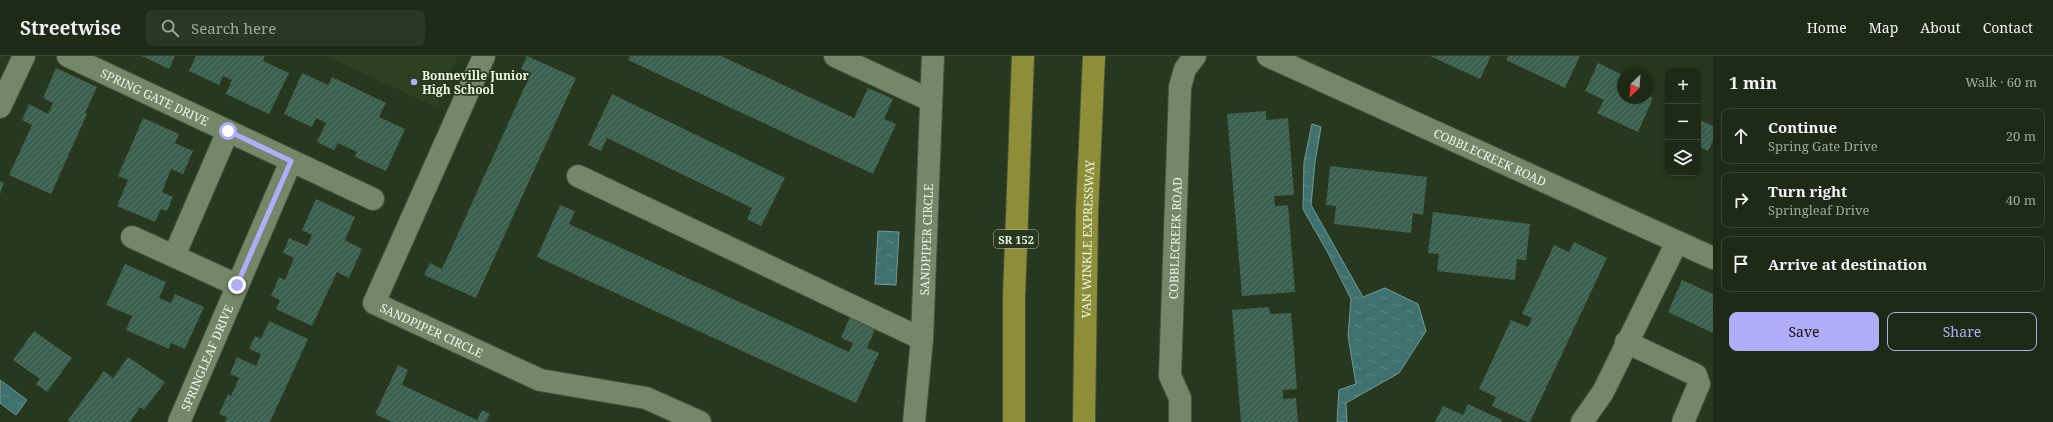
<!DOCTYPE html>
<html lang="en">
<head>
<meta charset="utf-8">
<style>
  :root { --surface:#1e2a16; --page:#2b3623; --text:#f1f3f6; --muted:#a1a7a1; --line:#3c4635; --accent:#b2adf9 }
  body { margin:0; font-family:"Noto Serif",serif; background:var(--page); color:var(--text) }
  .controls { position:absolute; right:12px; top:12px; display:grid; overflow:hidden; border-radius:8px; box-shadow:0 2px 6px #0003 }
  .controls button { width:36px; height:36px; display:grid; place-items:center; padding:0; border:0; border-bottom:1px solid var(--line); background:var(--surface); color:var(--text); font:20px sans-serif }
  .compass { position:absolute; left:1617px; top:12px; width:36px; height:36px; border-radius:50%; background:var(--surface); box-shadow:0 2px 6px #0003; rotate:205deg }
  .stop { position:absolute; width:12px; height:12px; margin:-9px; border:3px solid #b2adf9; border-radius:50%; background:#fff }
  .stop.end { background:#b2adf9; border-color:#fff; box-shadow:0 1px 4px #0008 }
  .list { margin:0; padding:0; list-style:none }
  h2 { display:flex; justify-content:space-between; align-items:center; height:52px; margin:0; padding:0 16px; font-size:17px }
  h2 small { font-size:13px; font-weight:400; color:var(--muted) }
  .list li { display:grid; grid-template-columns:26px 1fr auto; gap:12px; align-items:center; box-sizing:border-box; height:56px; margin:0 8px 8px; padding:0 8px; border:1px solid var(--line); border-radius:8px }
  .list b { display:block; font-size:15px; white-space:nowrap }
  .list p { margin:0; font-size:13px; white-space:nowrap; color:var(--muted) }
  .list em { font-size:13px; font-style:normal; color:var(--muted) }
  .actions { display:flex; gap:8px; padding:12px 16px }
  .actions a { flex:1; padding:9px 0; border:1px solid var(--accent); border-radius:8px; text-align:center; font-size:14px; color:var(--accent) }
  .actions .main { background:var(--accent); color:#111 }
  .icon { flex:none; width:22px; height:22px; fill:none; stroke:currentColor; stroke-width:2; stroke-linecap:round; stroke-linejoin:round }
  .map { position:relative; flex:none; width:1713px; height:366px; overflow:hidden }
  header { display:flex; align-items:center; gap:24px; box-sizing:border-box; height:56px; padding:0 20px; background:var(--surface); border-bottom:1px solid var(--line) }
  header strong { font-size:19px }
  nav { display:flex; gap:22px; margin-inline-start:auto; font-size:14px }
  .search { width:280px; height:36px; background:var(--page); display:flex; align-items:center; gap:10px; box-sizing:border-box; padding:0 14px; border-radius:8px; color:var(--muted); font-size:15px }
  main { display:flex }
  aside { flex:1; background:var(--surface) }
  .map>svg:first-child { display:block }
  .built { fill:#2d4120 }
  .water { fill:url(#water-ripples); stroke:#739994 }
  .building { fill:url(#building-hatch) }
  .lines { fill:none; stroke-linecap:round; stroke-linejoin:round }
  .minor-casing { stroke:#45533c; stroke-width:24 }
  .major-casing { stroke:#45533c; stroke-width:24 }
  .minor { stroke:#748769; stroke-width:22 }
  .major { stroke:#8e8e38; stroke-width:22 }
  .route { stroke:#b2adf9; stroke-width:5 }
  .poi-dot { fill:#b2adf9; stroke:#28381e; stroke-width:1.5 }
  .labels { text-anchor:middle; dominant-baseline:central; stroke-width:3.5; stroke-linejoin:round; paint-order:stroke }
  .shield { fill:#28381e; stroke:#b0bda9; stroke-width:1 }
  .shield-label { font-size:11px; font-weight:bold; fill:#ebf6e5 }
  .poi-label { font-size:12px; font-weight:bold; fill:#ebf6e5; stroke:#28381e; text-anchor:start }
  .street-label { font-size:12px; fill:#ebf6e5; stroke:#28381e }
</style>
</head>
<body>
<header>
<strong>Streetwise</strong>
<div class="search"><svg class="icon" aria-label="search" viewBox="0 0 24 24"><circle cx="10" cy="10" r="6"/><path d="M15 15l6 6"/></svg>Search here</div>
<nav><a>Home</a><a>Map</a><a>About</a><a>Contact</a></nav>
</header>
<main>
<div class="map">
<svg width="1713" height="366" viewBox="0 0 1713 366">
  <defs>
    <pattern id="water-ripples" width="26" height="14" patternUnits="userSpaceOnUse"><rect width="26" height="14" fill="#407171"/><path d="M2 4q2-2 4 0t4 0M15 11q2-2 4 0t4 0" fill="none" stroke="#5c8685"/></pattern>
    <pattern id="building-hatch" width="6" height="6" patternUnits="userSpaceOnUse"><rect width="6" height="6" fill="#3c6050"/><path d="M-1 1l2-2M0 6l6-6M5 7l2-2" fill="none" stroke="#587769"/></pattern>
  </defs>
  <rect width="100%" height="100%" fill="#28381e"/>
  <!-- built -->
  <path class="built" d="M 326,0 L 458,0 L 436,51 Z"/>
  <!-- water -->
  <path class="water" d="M 1312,68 L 1321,71 L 1315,106 L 1311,149 L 1363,241 L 1385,232 L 1418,248 L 1426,275 L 1399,317 L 1346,347 L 1347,366 L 1337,366 L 1339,334 L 1356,328 L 1348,280 L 1351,243 L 1328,197 L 1303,153 L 1304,106 Z
    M 878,175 L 899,176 L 896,229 L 875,228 Z
    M 0,324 L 27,344 L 16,359 L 0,347 Z"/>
  <!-- building -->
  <path class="building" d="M 142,0 L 175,0 L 169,13 Z
    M 196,0 L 265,0 L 263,5 L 289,17 L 269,58 L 226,38 L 232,24 L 223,20 L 219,29 L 189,15 Z
    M 527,0 L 576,22 L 476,242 L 424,219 L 430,207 L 442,213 L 531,17 L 521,13 Z
    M 630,0 L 721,0 L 854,62 L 868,32 L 893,43 L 884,63 L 896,68 L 873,118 L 628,4 Z
    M 1430,0 L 1491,0 L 1480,23 Z
    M 1508,0 L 1580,0 L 1565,32 L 1506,4 Z
    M 1598,7 L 1623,19 L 1623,42 L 1647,42 L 1647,39 L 1653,42 L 1638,76 L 1597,57 L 1604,44 L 1585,35 Z
    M 56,12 L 97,31 L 85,57 L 87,58 L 51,138 L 9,119 L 32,69 L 22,64 L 29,48 L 48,58 L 53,47 L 43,42 Z
    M 302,17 L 328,29 L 332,21 L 386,47 L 379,61 L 405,73 L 386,115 L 355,101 L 357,96 L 338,87 L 334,94 L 317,86 L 326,67 L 316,62 L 312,71 L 284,58 Z
    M 612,38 L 785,122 L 761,170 L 747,163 L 752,152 L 607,82 L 601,95 L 588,89 Z
    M 1266,55 L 1266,64 L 1288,62 L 1294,139 L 1274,140 L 1275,150 L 1288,149 L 1295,236 L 1242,240 L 1227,58 Z
    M 143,62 L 179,78 L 175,87 L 193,95 L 183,118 L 171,113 L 162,136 L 173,141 L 167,155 L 161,153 L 155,166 L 117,150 L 128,124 L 118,120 Z
    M 1698,63 L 1713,70 L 1713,85 L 1708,95 L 1698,90 Z
    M 1330,110 L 1427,121 L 1423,159 L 1413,157 L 1411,177 L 1334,168 L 1336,150 L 1326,149 Z
    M 0,125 L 4,127 L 0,138 Z
    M 316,143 L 355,161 L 345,184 L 362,193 L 349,222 L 337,216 L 312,270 L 276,253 L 280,244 L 271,240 L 279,221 L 285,224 L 294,202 L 283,197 L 289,182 L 307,190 L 312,179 L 302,174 Z
    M 560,149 L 575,155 L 569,168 L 849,296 L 853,287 L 841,282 L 850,261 L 875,273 L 867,292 L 879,297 L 856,347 L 537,201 Z
    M 1433,156 L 1530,168 L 1526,204 L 1517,203 L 1515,224 L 1437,215 L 1439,198 L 1428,197 Z
    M 1574,186 L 1607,202 L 1530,366 L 1527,366 L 1492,350 L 1496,341 L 1479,333 L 1511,264 L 1528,271 L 1532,262 L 1522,258 L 1554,189 L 1569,196 Z
    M 125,208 L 166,226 L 159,242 L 171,247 L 175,238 L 204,251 L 185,293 L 171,287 L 169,293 L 126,274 L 132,260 L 106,249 Z
    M 1682,224 L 1713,238 L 1713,277 L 1668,256 Z
    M 1269,251 L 1270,258 L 1291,257 L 1297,333 L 1283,334 L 1283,343 L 1296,342 L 1298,366 L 1241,366 L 1232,254 Z
    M 269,265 L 308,283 L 270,366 L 225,366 L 227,361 L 219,358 L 228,338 L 231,340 L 239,322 L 230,318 L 237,301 L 256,310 L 261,298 L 249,293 L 255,280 L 261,283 Z
    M 34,275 L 72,302 L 47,336 L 36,328 L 40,323 L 13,304 Z
    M 128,301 L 165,326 L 144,354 L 140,351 L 130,366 L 70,366 L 68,364 L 104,315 L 113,322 Z
    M 398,309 L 408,314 L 402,329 L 477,364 L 482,354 L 490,358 L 486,366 L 392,366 L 375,358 Z
    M 1468,348 L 1502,364 L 1501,366 L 1435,366 L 1443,350 L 1463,359 Z"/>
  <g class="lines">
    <defs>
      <g id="minor">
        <path id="s1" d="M 68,0 L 373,143"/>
        <path id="s2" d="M 484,0 L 374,247 L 540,324 L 646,342 L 700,366"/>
        <path d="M 835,0 L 930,44"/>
        <path id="s3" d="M 1268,0 L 1713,202"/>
        <path d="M 0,51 L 24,0"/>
        <path d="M 578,120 L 922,283"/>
        <path d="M 132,181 L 237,229"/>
        <path d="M 174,200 L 228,75"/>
        <path d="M 1626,286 L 1696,319 L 1699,328 L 1683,366"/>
        <path id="s4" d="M 179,366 L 291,105"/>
        <path id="s5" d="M 914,366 L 922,283 L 933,0"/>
        <path id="s6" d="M 1180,366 L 1180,342 L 1170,320 L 1180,31 L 1185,13 L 1195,0"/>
        <path d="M 1582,366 L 1603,336 L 1677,186"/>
      </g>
      <g id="major">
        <path d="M 1014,366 L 1014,241 L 1023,0"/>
        <path id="s7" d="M 1084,366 L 1087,156 L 1094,0"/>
      </g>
    </defs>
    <!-- minor casing -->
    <use href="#minor" class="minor-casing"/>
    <!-- major casing -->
    <use href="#major" class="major-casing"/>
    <!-- minor -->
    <use href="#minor" class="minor"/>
    <!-- major -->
    <use href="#major" class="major"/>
  </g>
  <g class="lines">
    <!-- route -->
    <path class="route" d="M 228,75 L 291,105 L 237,229"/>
  </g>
  <!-- markers -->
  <circle class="poi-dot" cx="414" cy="26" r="4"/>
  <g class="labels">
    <!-- shield labels -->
    <rect class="shield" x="994" y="174" width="44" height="18" rx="3"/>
    <g class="shield-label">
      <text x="1016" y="183">SR 152</text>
    </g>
    <!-- poi labels -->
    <g class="poi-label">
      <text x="422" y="19">Bonneville Junior<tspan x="422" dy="14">High School</tspan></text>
    </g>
    <!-- street labels -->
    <g class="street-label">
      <text stroke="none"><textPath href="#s1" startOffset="96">SPRING GATE DRIVE</textPath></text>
      <text stroke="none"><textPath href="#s3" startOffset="244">COBBLECREEK ROAD</textPath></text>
      <text stroke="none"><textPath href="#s6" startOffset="186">COBBLECREEK ROAD</textPath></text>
      <text stroke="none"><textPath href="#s5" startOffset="183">SANDPIPER CIRCLE</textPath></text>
      <text stroke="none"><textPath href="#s7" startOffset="183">VAN WINKLE EXPRESSWAY</textPath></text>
      <text stroke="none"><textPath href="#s2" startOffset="334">SANDPIPER CIRCLE</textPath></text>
      <text stroke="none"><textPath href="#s4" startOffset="70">SPRINGLEAF DRIVE</textPath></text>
    </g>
  </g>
</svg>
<div class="controls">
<button>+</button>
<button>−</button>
<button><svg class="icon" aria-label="layers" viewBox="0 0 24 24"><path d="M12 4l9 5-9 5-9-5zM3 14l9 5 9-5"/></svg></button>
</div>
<svg class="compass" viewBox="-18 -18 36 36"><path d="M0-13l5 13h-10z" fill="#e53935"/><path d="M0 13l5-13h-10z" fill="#a1a7a1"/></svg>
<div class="stop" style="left:228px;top:75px"></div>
<div class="stop end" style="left:237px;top:229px"></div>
</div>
<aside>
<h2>1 min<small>Walk · 60 m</small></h2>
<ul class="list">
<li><svg class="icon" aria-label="ahead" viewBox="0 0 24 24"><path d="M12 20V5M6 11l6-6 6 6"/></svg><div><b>Continue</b><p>Spring Gate Drive</p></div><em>20 m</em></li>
<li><svg class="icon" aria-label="right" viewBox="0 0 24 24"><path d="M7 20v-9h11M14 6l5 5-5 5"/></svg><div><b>Turn right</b><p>Springleaf Drive</p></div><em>40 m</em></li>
<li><svg class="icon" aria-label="arrive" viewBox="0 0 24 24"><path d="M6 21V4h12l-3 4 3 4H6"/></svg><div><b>Arrive at destination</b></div></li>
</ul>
<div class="actions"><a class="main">Save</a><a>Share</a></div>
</aside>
</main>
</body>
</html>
